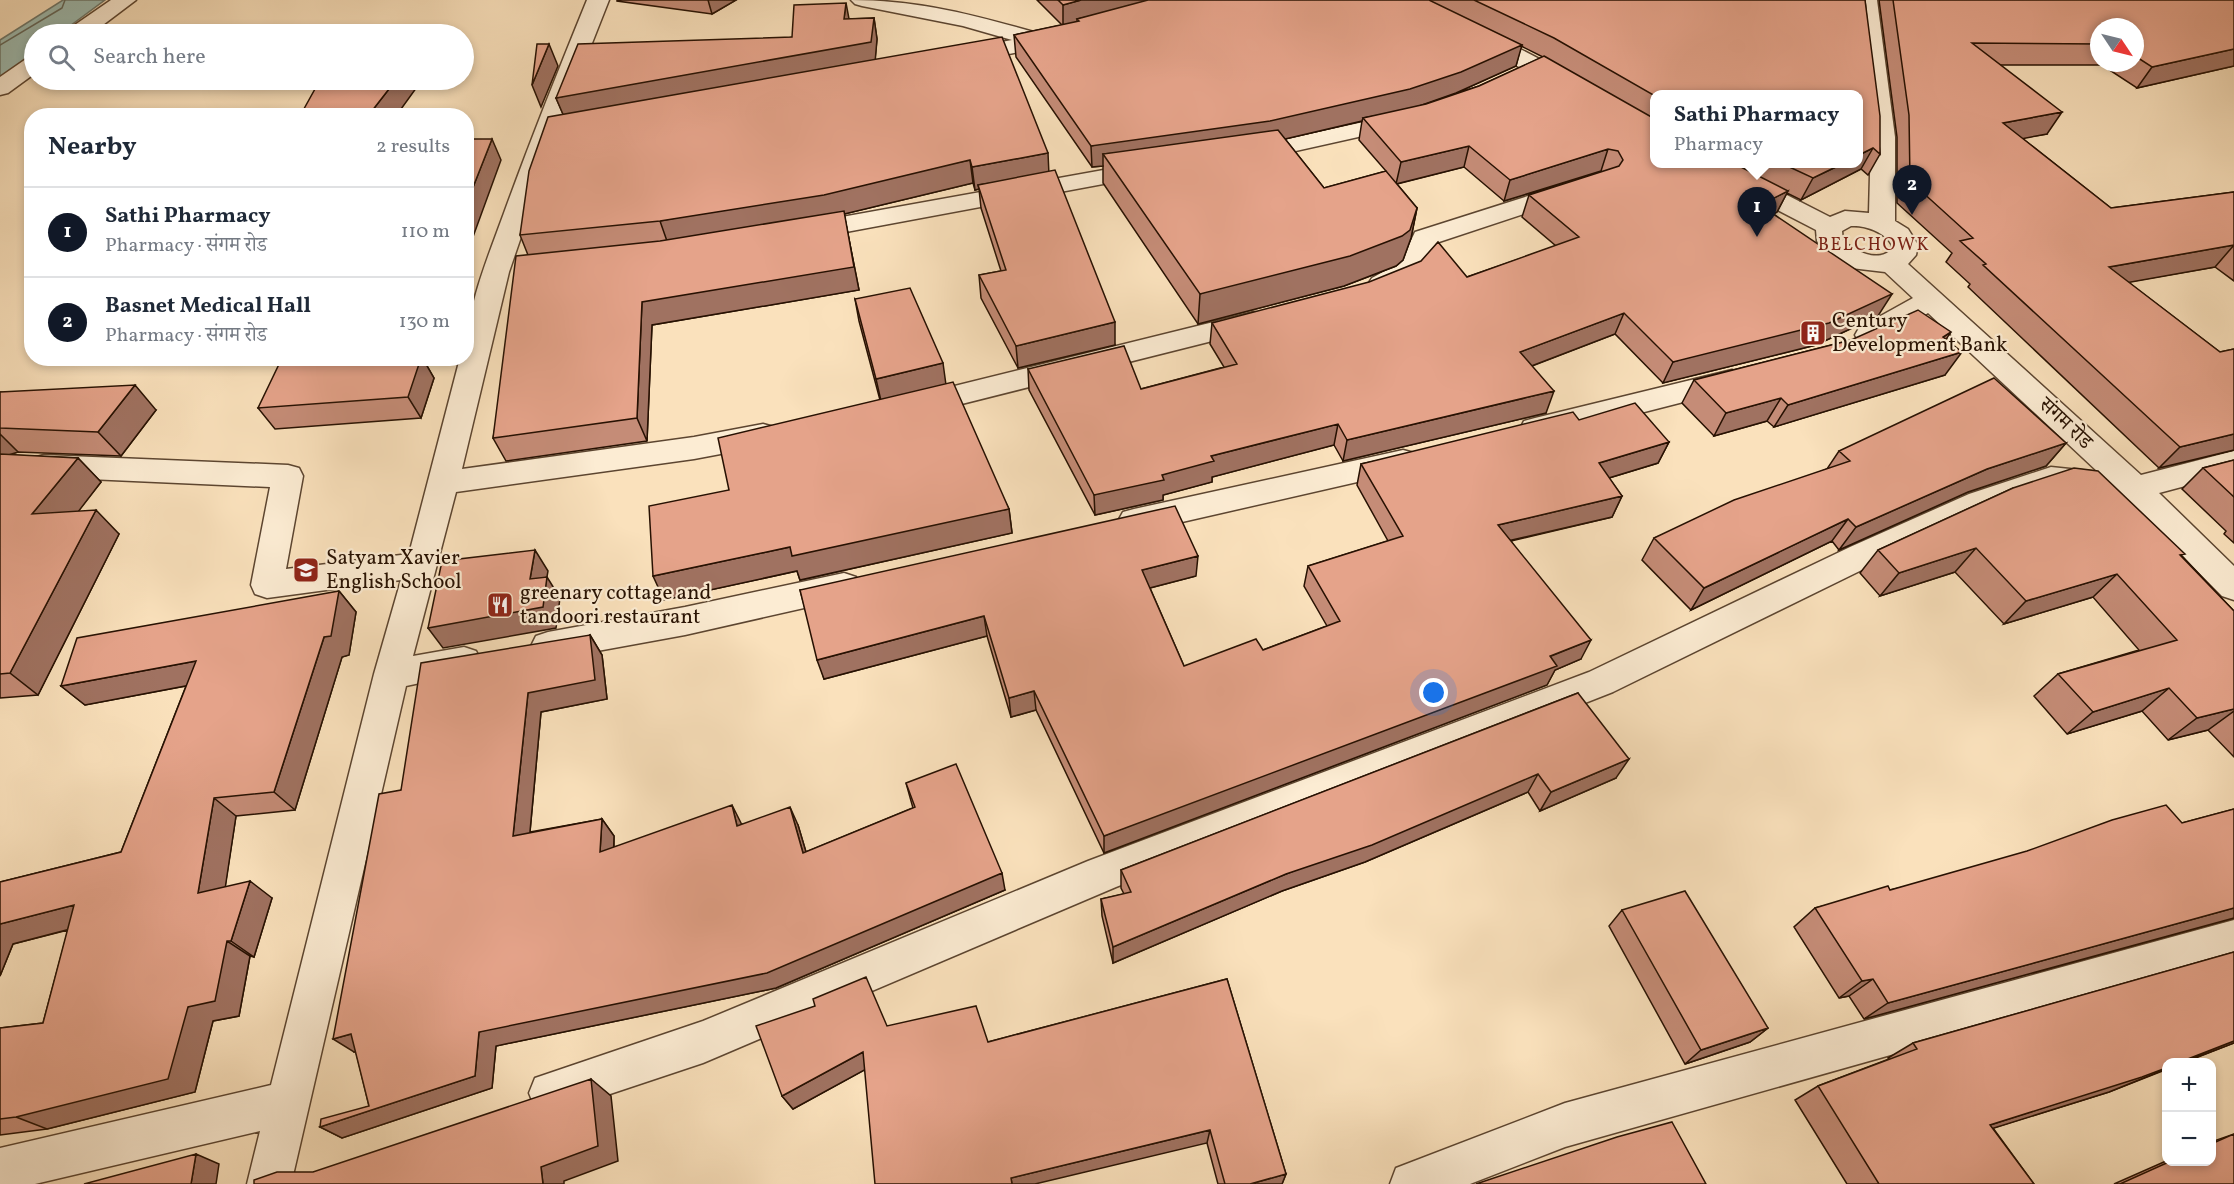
<!DOCTYPE html>
<html lang="en">
<head>
<meta charset="utf-8">
<style>
  :root { --surface:#fff; --page:#f2f2f3; --text:#1f2937; --muted:#747a83; --line:#e0e1e3; --accent:#111827 }
  body { margin:0; font-family:Vollkorn,"Noto Serif Devanagari",serif; background:var(--page); color:var(--text) }
  .controls { position:absolute; right:18px; bottom:18px; display:grid; overflow:hidden; border-radius:12px; box-shadow:0 3px 9px #0003 }
  .controls button { width:54px; height:54px; display:grid; place-items:center; padding:0; border:0; border-bottom:2px solid var(--line); background:var(--surface); color:var(--text); font:30px sans-serif }
  .compass { position:absolute; left:2090px; top:18px; width:54px; height:54px; border-radius:50%; background:var(--surface); box-shadow:0 3px 9px #0003; rotate:125deg }
  .you { position:absolute; left:1434px; top:693px; width:21px; height:21px; margin:-15px; border:4px solid #fff; border-radius:50%; background:#1a73e8; box-shadow:0 0 0 9px #1a73e833 }
  .badge { display:grid; place-items:center; width:39px; height:39px; border-radius:50%; background:var(--accent); color:#fff; font-size:20px; font-weight:700 }
  .pin { position:absolute; translate:-50% -50px; filter:drop-shadow(0 2px 3px #0008) }
  .pin::after { content:''; position:absolute; top:32px; width:21px; height:18px; background:inherit; clip-path:polygon(0 0,100% 0,50% 100%) }
  .popup { position:absolute; left:1650px; top:90px; width:213px; height:78px; box-sizing:border-box; display:grid; place-content:center; border-radius:12px; background:var(--surface); filter:drop-shadow(0 2px 4px #0005); font-size:20px; white-space:nowrap; color:var(--muted) }
  .popup b { font-size:22px; color:var(--text) }
  .popup::after { content:''; position:absolute; left:50%; top:100%; margin-left:-12px; border:12px solid transparent; border-top-color:var(--surface) }
  .list { margin:0; padding:0; list-style:none }
  h2 { display:flex; justify-content:space-between; align-items:center; height:78px; margin:0; padding:0 24px; font-size:26px }
  h2 small { font-size:20px; font-weight:400; color:var(--muted) }
  .list li { display:grid; grid-template-columns:39px 1fr auto; gap:18px; align-items:center; box-sizing:border-box; height:90px; padding:0 24px; border-top:2px solid var(--line) }
  .list b { display:block; font-size:22px; white-space:nowrap }
  .list p { margin:0; font-size:20px; white-space:nowrap; color:var(--muted) }
  .list em { font-size:20px; font-style:normal; color:var(--muted) }
  .icon { flex:none; width:33px; height:33px; fill:none; stroke:currentColor; stroke-width:2; stroke-linecap:round; stroke-linejoin:round }
  .map { position:relative; flex:none; width:2234px; height:1184px; overflow:hidden }
  .search { position:absolute; background:var(--surface); box-shadow:0 3px 9px #0003; left:24px; top:24px; width:450px; height:66px; display:flex; align-items:center; gap:15px; box-sizing:border-box; padding:0 21px; border-radius:33px; color:var(--muted); font-size:22px }
  .panel { position:absolute; background:var(--surface); box-shadow:0 3px 9px #0003; left:24px; top:108px; width:450px; height:258px; border-radius:24px }
  .map>svg:first-child { display:block }
  .water { fill:#9ebdb2; stroke:#6e786c; stroke-width:1.5 }
  .lines { fill:none; stroke-linecap:round; stroke-linejoin:round }
  .shore { stroke:#62675a; stroke-width:1.5 }
  .minor-casing { stroke:#5c4530; stroke-width:3 }
  .minor { fill:#fcecd3; fill-rule:evenodd }
  .wall { fill:#c58c77; stroke:#271102; stroke-width:1.5; fill-rule:evenodd }
  .shaded-wall { fill:#a07261; stroke:#271102; stroke-width:1.5 }
  .building { fill:#e5a38a; stroke:#271102; stroke-width:1.5 }
  .labels { text-anchor:middle; dominant-baseline:central; stroke-width:4.5; stroke-linejoin:round; paint-order:stroke }
  .far-neighbourhood-label { font-size:18px; letter-spacing:1.5px; fill:#7a1f14; stroke:#fcecd3 }
  .poi-label { font-size:21px; fill:#271102; stroke:#fcecd3; text-anchor:start }
  .street-label { font-size:21px; fill:#271102; stroke:#fcecd3 }
</style>
</head>
<body>
<div class="map">
<svg width="2234" height="1184" viewBox="0 0 2234 1184">
  <rect width="100%" height="100%" fill="#fae1bc"/>
  <filter id="stains"><feTurbulence type="fractalNoise" baseFrequency=".00333" numOctaves="4"/><feColorMatrix values="0 0 0 0 .2 0 0 0 0 .09 0 0 0 0 .02 0 0 0 .5 -.17"/></filter>
  <radialGradient id="worn" r=".72"><stop offset=".6" stop-color="#630" stop-opacity="0"/><stop offset="1" stop-color="#630" stop-opacity=".3"/></radialGradient>
  <!-- water -->
  <path class="water" d="M 63,0 L 105,0 L 59,34 L 34,34 L 34,53 L 0,78 L 0,40 Z"/>
  <g class="lines">
    <!-- shore -->
    <path class="shore" d="M 0,45 L 62,8 L 65,0"/>
    <defs>
      <path id="minor" d="M 111,0 L 136,0 L 91,34 L 66,34 L 69,29 Z
        M 587,0 L 609,0 L 557,132 L 509,272 L 462,469 L 694,437 L 763,424 L 774,427 L 778,435 L 774,443 L 763,446 L 694,459 L 456,492 L 413,656 L 464,647 L 476,651 L 481,661 L 476,671 L 406,686 L 291,1184 L 247,1184 L 260,1131 L 35,1184 L 0,1184 L 0,1148 L 271,1085 L 374,674 L 401,580 L 267,598 L 255,594 L 251,585 L 270,487 L 44,477 L 33,474 L 29,466 L 33,458 L 44,455 L 288,465 L 299,468 L 303,476 L 286,569 L 409,554 L 460,358 L 466,358 C 466,308 487,260 504,213 C 530,141 558,71 587,0 Z
        M 851,0 C 922,0 981,17 1048,36 L 1051,41 L 1048,46 L 1040,48 L 962,63 L 954,61 L 951,56 L 954,51 L 1012,40 L 963,26 L 862,6 L 855,4 Z
        M 1392,0 L 1421,0 L 1437,6 L 1578,79 L 1581,84 L 1578,89 L 1562,89 L 1396,4 Z
        M 1855,0 L 1877,0 L 1895,137 L 1895,221 L 1908,229 L 1918,245 L 1916,255 L 1908,264 L 2141,475 L 2234,451 L 2234,473 L 2159,493 L 2234,566 L 2234,600 L 2222,596 L 2126,499 L 2052,490 L 1991,510 L 1872,565 L 1613,692 L 1116,887 L 703,1063 L 550,1114 L 535,1108 L 529,1093 L 535,1078 L 703,1021 L 1088,861 L 1589,672 L 1850,547 L 1969,494 L 2051,467 L 2098,472 L 1928,313 C 1909,324 1882,348 1859,342 L 1855,335 L 1859,328 L 1913,298 L 1885,272 L 1851,268 L 1830,257 L 1817,241 L 1816,230 L 1699,169 L 1696,164 L 1726,164 L 1830,217 L 1845,211 L 1869,213 L 1871,137 ZM 1851,226 C 1865,225 1885,232 1892,245 L 1890,251 C 1876,262 1855,251 1843,241 L 1842,231 Z
        M 34,57 L 34,74 L 8,93 L 0,95 L 0,77 L 26,59 Z
        M 1404,113 L 1412,115 L 1416,120 L 1412,125 L 1246,162 L 1237,160 L 1234,155 L 1237,150 L 1246,148 Z
        M 1148,162 L 1157,164 L 1160,169 L 1157,174 L 803,240 L 794,238 L 790,232 L 794,226 L 803,224 Z
        M 1569,183 L 1578,186 L 1581,191 L 1578,196 L 1436,243 C 1428,270 1403,299 1372,290 L 1368,284 L 1372,278 L 1401,262 L 1415,232 Z
        M 1254,312 L 1264,314 L 1268,321 L 1264,328 L 914,416 L 904,413 L 899,406 L 904,399 L 914,396 Z
        M 1732,370 L 1742,373 L 1746,380 L 1742,387 L 1535,440 L 1524,437 L 1520,429 L 1524,421 L 1535,418 Z
        M 1403,450 L 1414,453 L 1418,461 L 1414,469 L 1134,533 L 1123,530 L 1118,521 L 1123,512 L 1134,509 Z
        M 844,573 L 856,577 L 860,586 L 856,595 L 844,599 L 685,635 L 548,660 L 536,656 L 531,646 L 536,636 L 548,632 L 685,607 Z
        M 2234,920 L 2234,958 L 1565,1147 L 1470,1184 L 1390,1184 L 1396,1168 L 1565,1103 Z"/>
    </defs>
    <!-- minor casing -->
    <use href="#minor" class="minor-casing"/>
    <!-- minor -->
    <use href="#minor" class="minor"/>
  </g>
  <!-- wall -->
  <path class="wall" d="M 617,0 L 736,0 L 712,14 L 617,1 Z
    M 1037,0 L 1865,0 L 1880,154 L 1868,175 L 1861,169 L 1801,200 L 1787,193 L 1777,212 L 1774,214 L 1878,316 L 1816,345 L 1663,383 L 1615,334 L 1532,366 L 1546,413 L 1343,461 L 1334,445 L 1212,477 L 1212,482 L 1163,495 L 1163,500 L 1095,515 L 1029,390 L 1028,369 L 1141,389 L 1224,367 L 1210,344 L 1212,323 L 1467,277 L 1556,246 L 1522,217 L 1529,195 L 1602,171 L 1504,201 L 1464,167 L 1397,184 L 1417,208 L 1411,238 L 1403,260 L 1396,266 L 1344,286 L 1198,324 L 1103,183 L 1103,166 L 1092,167 L 1016,57 L 1014,35 L 1062,25 ZM 1521,46 L 1543,57 L 1479,86 L 1424,104 L 1456,93 L 1516,66 ZM 1655,94 L 1859,164 L 1655,164 ZM 1362,121 L 1359,140 L 1386,171 L 1324,188 L 1285,139 Z
    M 1879,0 L 2234,0 L 2234,66 L 2137,88 L 2102,65 L 1999,65 L 2047,134 L 2022,138 L 2111,208 L 2234,192 L 2234,281 L 2215,267 L 2128,282 L 2220,352 L 2234,349 L 2234,450 L 2159,468 L 1968,287 L 1970,284 L 1946,262 L 1952,253 L 1897,203 L 1897,137 ZM 2099,27 L 2135,27 L 2135,63 L 2099,63 Z
    M 874,18 L 877,39 L 875,59 L 1049,172 L 1115,345 L 1018,368 L 981,298 L 979,275 L 1001,271 L 981,208 L 979,189 L 975,190 L 973,183 L 844,214 L 859,290 L 652,325 L 647,441 L 506,461 L 493,438 L 528,255 L 520,235 L 563,114 L 556,98 L 792,37 L 849,19 Z
    M 855,299 L 946,384 L 1009,509 L 1012,533 L 800,580 L 797,571 L 664,600 L 729,490 L 880,400 L 859,321 Z
    M 1851,340 L 1946,340 L 1945,375 L 1774,427 L 1767,421 L 1714,436 L 1682,403 L 1694,380 Z
    M 427,366 L 434,378 L 421,418 L 275,429 L 258,408 Z
    M 0,392 L 156,410 L 121,456 L 18,452 L 9,455 L 78,458 L 101,482 L 78,511 L 119,534 L 38,695 L 0,698 Z
    M 1579,420 L 1669,442 L 1658,463 L 1609,478 L 1622,496 L 1612,517 L 1511,541 L 1581,659 L 1555,670 L 1547,685 L 1104,853 L 1036,710 L 1011,717 L 987,636 L 824,679 L 800,590 L 1196,576 L 1150,588 L 1184,666 L 1263,650 L 1327,626 L 1304,586 L 1308,566 L 1388,541 L 1357,485 L 1361,464 Z
    M 2066,443 L 2046,466 L 1968,492 L 1839,550 L 1832,541 L 1691,610 L 1642,560 L 1654,538 L 1827,469 L 1839,451 Z
    M 2234,460 L 2234,543 L 2224,534 L 2226,531 L 2182,489 L 2203,468 Z
    M 2013,488 L 2182,556 L 2234,611 L 2234,757 L 2208,730 L 2168,740 L 2142,711 L 2067,734 L 2034,696 L 2058,674 L 2139,650 L 2093,597 L 2004,624 L 1955,572 L 1880,596 L 1860,573 L 1878,550 Z
    M 339,591 L 356,612 L 349,655 L 342,657 L 295,810 L 236,816 L 225,887 L 272,898 L 254,957 L 250,956 L 239,1016 L 213,1021 L 195,1092 L 47,1129 L 0,1135 L 0,1028 L 43,1023 L 68,930 L 13,944 L 0,976 L 0,882 L 121,852 L 186,686 L 85,705 L 61,686 Z
    M 590,635 L 602,655 L 607,699 L 541,712 L 530,832 L 602,819 L 614,836 L 614,847 L 741,824 L 798,825 L 806,852 L 913,808 L 906,783 L 1005,890 L 776,988 L 496,1046 L 492,1088 L 342,1138 L 320,1127 L 369,1106 L 356,1052 L 354,1052 L 401,790 Z
    M 1578,693 L 1616,778 L 1540,811 L 1528,792 L 1365,862 L 1282,891 L 1113,963 L 1102,916 L 1101,899 L 1124,894 L 1121,888 L 1121,870 Z
    M 2234,809 L 2234,918 L 1864,1019 L 1849,996 L 1839,998 L 1794,927 L 1815,908 L 1890,890 L 2182,823 Z
    M 1622,910 L 1768,1028 L 1750,1042 L 1685,1064 L 1609,926 Z
    M 2234,952 L 2234,1043 L 2109,1092 L 1993,1128 L 2034,1184 L 1847,1184 L 1795,1100 L 1818,1086 L 1889,1059 L 1888,1058 L 1913,1043 Z
    M 1227,979 L 1286,1174 L 1282,1184 L 1218,1184 L 1207,1143 L 864,1070 L 793,1109 L 782,1096 L 887,1026 L 988,1042 Z
    M 2234,1134 L 2234,1184 L 2114,1184 L 2166,1161 L 2211,1161 L 2211,1142 Z"/>
  <!-- shaded-wall -->
  <path class="shaded-wall" d="M 708,0 L 736,0 L 712,14 Z
    M 1081,0 L 1161,0 L 1077,19 L 1077,22 L 1063,26 L 1063,5 Z
    M 846,3 L 850,24 L 844,19 Z
    M 874,18 L 877,39 L 875,63 L 565,119 L 556,98 Z
    M 549,44 L 558,66 L 541,107 L 532,85 Z
    M 1522,45 L 1516,66 L 1456,93 L 1405,111 L 1363,118 L 1362,121 L 1268,143 L 1103,154 L 1103,166 L 1092,167 L 1091,146 Z
    M 2234,49 L 2234,66 L 2137,88 L 2152,67 Z
    M 396,80 L 422,80 L 396,116 L 368,116 Z
    M 2062,112 L 2047,134 L 1989,145 L 2003,123 Z
    M 492,139 L 501,160 L 466,256 L 466,205 Z
    M 1469,146 L 1464,167 L 1396,184 L 1401,162 Z
    M 1873,148 L 1861,169 L 1801,200 L 1813,178 L 1842,164 L 1859,164 L 1859,155 Z
    M 1608,149 L 1601,171 L 1504,201 L 1510,180 Z
    M 1048,153 L 1049,175 L 978,185 L 979,189 L 975,190 L 972,167 Z
    M 970,160 L 973,183 L 844,214 L 859,290 L 652,325 L 647,441 L 637,418 L 642,302 L 668,244 L 660,221 Z
    M 1788,191 L 1777,212 L 1750,227 L 1760,205 Z
    M 1417,208 L 1411,238 L 1403,260 L 1396,266 L 1344,286 L 1198,324 L 1200,294 Z
    M 2234,245 L 2215,267 L 2092,289 L 2109,267 Z
    M 1892,294 L 1878,316 L 1816,345 L 1663,383 L 1673,362 Z
    M 1624,313 L 1615,334 L 1513,373 L 1520,352 Z
    M 1115,322 L 1115,345 L 1018,368 L 1016,346 Z
    M 1951,332 L 1936,355 L 1943,337 Z
    M 1962,352 L 1945,375 L 1774,427 L 1788,405 Z
    M 410,358 L 430,358 L 427,366 L 434,378 L 421,418 L 408,397 Z
    M 943,363 L 946,385 L 881,401 L 876,379 Z
    M 135,385 L 156,410 L 121,456 L 98,432 Z
    M 1554,391 L 1546,413 L 1343,461 L 1347,440 Z
    M 1781,398 L 1767,421 L 1714,436 L 1726,413 Z
    M 1338,424 L 1334,445 L 1212,477 L 1212,482 L 1163,495 L 1163,500 L 1095,515 L 1094,495 L 1162,475 L 1211,456 Z
    M 0,434 L 18,452 L 5,456 L 0,469 Z
    M 2234,434 L 2234,450 L 2159,468 L 2180,447 Z
    M 1669,442 L 1658,463 L 1589,484 L 1599,463 Z
    M 2066,443 L 2046,466 L 1968,492 L 1839,550 L 1856,527 L 1987,469 Z
    M 78,458 L 101,482 L 58,538 L 32,514 Z
    M 1622,496 L 1612,517 L 1490,545 L 1498,525 Z
    M 1009,509 L 1012,533 L 800,580 L 797,571 L 664,600 L 653,576 L 790,547 Z
    M 96,510 L 119,534 L 38,695 L 10,673 Z
    M 1848,519 L 1832,541 L 1691,610 L 1704,588 Z
    M 1976,548 L 1955,572 L 1880,596 L 1899,573 Z
    M 535,550 L 548,571 L 543,600 L 530,579 Z
    M 1198,556 L 1196,576 L 1142,590 L 1142,570 Z
    M 2117,574 L 2093,597 L 2004,624 L 2026,601 Z
    M 547,577 L 560,598 L 556,628 L 443,648 L 428,628 Z
    M 339,591 L 356,612 L 349,655 L 342,657 L 295,810 L 274,792 Z
    M 984,616 L 987,636 L 824,679 L 817,660 Z
    M 590,635 L 602,655 L 607,699 L 541,712 L 528,853 L 513,836 L 528,693 Z
    M 1591,640 L 1581,659 L 1555,670 L 1547,685 L 1104,853 L 1104,836 Z
    M 196,661 L 217,680 L 85,705 L 61,686 Z
    M 2169,688 L 2142,711 L 2067,734 L 2093,712 Z
    M 1034,691 L 1036,710 L 1011,717 L 1009,698 Z
    M 2234,709 L 2234,711 L 2208,730 L 2168,740 L 2197,718 Z
    M 1629,759 L 1616,778 L 1540,811 L 1551,792 Z
    M 1538,774 L 1528,792 L 1365,862 L 1282,891 L 1113,963 L 1113,947 L 1286,874 Z
    M 214,798 L 236,816 L 222,909 L 198,893 Z
    M 732,805 L 741,823 L 747,843 L 737,826 Z
    M 790,807 L 798,825 L 811,869 L 803,853 Z
    M 602,819 L 614,836 L 613,869 L 600,852 Z
    M 1002,873 L 1005,890 L 776,988 L 496,1046 L 492,1088 L 342,1138 L 320,1127 L 475,1076 L 479,1032 Z
    M 250,881 L 272,898 L 254,957 L 231,941 Z
    M 74,905 L 101,921 L 13,944 L 0,976 L 0,924 Z
    M 2234,908 L 2234,918 L 1864,1019 L 1888,1003 Z
    M 227,941 L 250,956 L 239,1016 L 213,1021 L 195,1092 L 47,1129 L 16,1117 L 188,1007 Z
    M 1873,979 L 1849,996 L 1839,998 L 1862,981 Z
    M 1768,1028 L 1750,1042 L 1685,1064 L 1701,1050 Z
    M 351,1034 L 372,1048 L 354,1052 L 333,1039 Z
    M 2234,1041 L 2234,1043 L 2184,1062 L 2180,1062 Z
    M 863,1052 L 870,1067 L 793,1109 L 782,1096 Z
    M 2166,1068 L 2166,1069 L 2109,1092 L 1962,1138 L 1990,1125 Z
    M 591,1079 L 611,1096 L 618,1161 L 564,1181 L 564,1184 L 543,1184 L 541,1167 Z
    M 1210,1130 L 1207,1143 L 1035,1184 L 1012,1184 L 1011,1178 Z
    M 196,1154 L 219,1164 L 216,1184 L 191,1184 Z
    M 1286,1174 L 1282,1184 L 1250,1184 Z"/>
  <!-- building -->
  <path class="building" d="M 1058,0 L 1081,0 L 1063,5 Z
    M 1148,0 L 1429,0 L 1522,45 L 1461,72 L 1410,89 L 1270,121 L 1091,146 L 1014,35 L 1079,21 L 1077,19 Z
    M 1474,0 L 1865,0 L 1880,116 L 1880,154 L 1873,148 L 1859,155 L 1859,94 L 1655,94 L 1655,96 L 1554,38 Z
    M 1893,0 L 2234,0 L 2234,49 L 2152,67 L 2135,56 L 2135,27 L 2099,27 L 2099,44 L 1972,43 L 2062,112 L 2003,123 L 2111,208 L 2234,192 L 2234,245 L 2109,267 L 2220,352 L 2234,349 L 2234,434 L 2180,447 L 1983,265 L 1986,264 L 1960,241 L 1973,238 L 1910,181 L 1909,115 Z
    M 846,3 L 844,19 L 874,18 L 871,42 L 556,98 L 578,44 L 792,37 L 794,5 Z
    M 1002,37 L 1048,153 L 972,167 L 970,160 L 824,195 L 660,221 L 520,235 L 529,171 L 548,117 Z
    M 537,44 L 549,44 L 532,85 Z
    M 1544,56 L 1655,119 L 1655,164 L 1735,164 L 1788,191 L 1760,205 L 1892,294 L 1829,323 L 1673,362 L 1624,313 L 1520,352 L 1554,391 L 1347,440 L 1338,424 L 1211,456 L 1214,461 L 1162,475 L 1164,480 L 1094,495 L 1028,369 L 1124,346 L 1141,389 L 1237,364 L 1212,323 L 1369,282 L 1421,261 L 1438,242 L 1467,277 L 1579,237 L 1529,195 L 1619,166 L 1623,160 L 1618,151 L 1608,149 L 1510,180 L 1469,146 L 1401,162 L 1363,118 L 1426,104 L 1479,86 Z
    M 320,80 L 396,80 L 368,116 L 300,116 Z
    M 1278,130 L 1324,188 L 1386,171 L 1417,208 L 1410,230 L 1402,236 L 1350,256 L 1200,294 L 1103,154 Z
    M 466,139 L 492,139 L 466,205 Z
    M 1783,164 L 1842,164 L 1813,178 Z
    M 1055,170 L 1115,322 L 1016,346 L 979,275 L 1006,270 L 978,185 Z
    M 844,211 L 854,267 L 642,302 L 637,418 L 493,438 L 516,256 L 660,241 Z
    M 910,288 L 943,363 L 876,379 L 855,299 Z
    M 1918,310 L 1951,332 L 1943,337 L 1962,352 L 1788,405 L 1781,398 L 1726,413 L 1694,380 L 1851,340 Z
    M 282,358 L 421,358 L 408,397 L 258,408 Z
    M 1994,378 L 2066,443 L 1987,469 L 1856,527 L 1848,519 L 1704,588 L 1654,538 L 1734,500 L 1850,461 L 1839,451 Z
    M 953,382 L 1009,509 L 792,556 L 790,547 L 653,576 L 649,506 L 729,490 L 718,438 Z
    M 135,385 L 98,432 L 0,428 L 0,392 Z
    M 1635,403 L 1669,442 L 1599,463 L 1622,496 L 1498,525 L 1591,640 L 1550,656 L 1557,666 L 1104,836 L 1034,691 L 1009,698 L 984,616 L 817,660 L 800,590 L 1175,506 L 1198,556 L 1142,570 L 1184,666 L 1256,639 L 1263,650 L 1340,621 L 1308,566 L 1403,536 L 1361,464 L 1573,412 L 1579,420 Z
    M 0,454 L 78,458 L 32,514 L 96,510 L 10,673 L 0,674 Z
    M 2234,460 L 2234,497 L 2203,468 Z
    M 2074,468 L 2098,471 L 2185,554 L 2180,555 L 2234,611 L 2234,709 L 2197,718 L 2169,688 L 2093,712 L 2058,674 L 2177,640 L 2117,574 L 2026,601 L 1976,548 L 1899,573 L 1878,550 L 2013,488 Z
    M 535,550 L 530,579 L 547,577 L 543,607 L 428,628 L 442,561 Z
    M 339,591 L 331,636 L 324,637 L 274,792 L 214,798 L 198,893 L 250,881 L 231,941 L 227,941 L 215,1001 L 188,1007 L 168,1079 L 16,1117 L 0,1119 L 0,1028 L 43,1023 L 74,905 L 0,924 L 0,882 L 121,852 L 196,661 L 61,686 L 77,638 Z
    M 590,635 L 595,680 L 528,693 L 513,836 L 602,819 L 600,852 L 732,805 L 737,826 L 790,807 L 803,853 L 915,807 L 906,783 L 956,764 L 1002,873 L 767,973 L 479,1032 L 475,1076 L 320,1127 L 321,1119 L 369,1106 L 351,1034 L 333,1039 L 379,794 L 401,790 L 421,663 Z
    M 1578,693 L 1629,759 L 1551,792 L 1538,774 L 1372,845 L 1286,874 L 1113,947 L 1101,899 L 1131,892 L 1121,870 Z
    M 2166,805 L 2182,823 L 2234,809 L 2234,908 L 1888,1003 L 1873,979 L 1862,981 L 1815,908 L 1888,886 L 1890,890 L 2027,851 L 2112,820 Z
    M 1685,891 L 1768,1028 L 1701,1050 L 1622,910 Z
    M 2234,952 L 2234,1041 L 2180,1062 L 2166,1062 L 2166,1068 L 2142,1077 L 1990,1125 L 2034,1184 L 1879,1184 L 1818,1086 L 1917,1049 L 1913,1043 Z
    M 866,977 L 887,1026 L 976,1006 L 988,1042 L 1227,979 L 1286,1174 L 1250,1184 L 1225,1184 L 1210,1130 L 1011,1178 L 1012,1184 L 875,1184 L 863,1052 L 782,1096 L 756,1026 L 815,1006 L 813,999 Z
    M 591,1079 L 598,1146 L 541,1167 L 543,1184 L 254,1184 L 254,1180 L 277,1172 L 313,1172 Z
    M 1672,1122 L 1706,1184 L 1476,1184 L 1617,1137 Z
    M 2234,1134 L 2234,1184 L 2120,1184 L 2171,1161 L 2211,1161 L 2211,1144 Z
    M 196,1154 L 191,1184 L 84,1184 Z"/>
  <!-- icons -->
  <defs>
    <symbol id="building-square" viewBox="-11 -11 22 22"><rect x="-9" y="-9" width="18" height="18" rx="4" fill="#8f2418" stroke="#fcecd3"/><path d="M-4-6H4V6H1V3H-1V6H-4ZM-2.5-4.3h1.7v1.8h-1.7ZM.8-4.3h1.7v1.8H.8ZM-2.5-1h1.7V.8h-1.7ZM.8-1h1.7V.8H.8Z" fill="#fff"/></symbol>
    <symbol id="school-square" viewBox="-11 -11 22 22"><rect x="-9" y="-9" width="18" height="18" rx="4" fill="#8f2418" stroke="#fcecd3"/><path d="M0-5L7-2L0 1L-7-2ZM-4 1L0 2.5L4 1V4Q0 6-4 4Z" fill="#fff"/></symbol>
    <symbol id="restaurant-square" viewBox="-11 -11 22 22"><rect x="-9" y="-9" width="18" height="18" rx="4" fill="#8f2418" stroke="#fcecd3"/><path d="M-5-6h1v4h1v-4h1v4h1v-4h1v5L-1.5 .5V6h-2V.5L-5-1ZM5-6V6H3V1.5H1.5Q1.5-4 5-6Z" fill="#fff"/></symbol>
  </defs>
  <g fill-rule="evenodd">
    <use href="#building-square" x="1798" y="318" width="30" height="30"/>
    <use href="#school-square" x="291" y="555" width="30" height="30"/>
    <use href="#restaurant-square" x="485" y="590" width="30" height="30"/>
  </g>
  <g class="labels">
    <!-- far-neighbourhood labels -->
    <g class="far-neighbourhood-label">
      <text x="1874" y="245">BELCHOWK</text>
    </g>
    <!-- poi labels -->
    <g class="poi-label">
      <text x="1832" y="321">Century<tspan x="1832" dy="24">Development Bank</tspan></text>
      <text x="326" y="558">Satyam Xavier<tspan x="326" dy="24">English School</tspan></text>
      <text x="520" y="593">greenary cottage and<tspan x="520" dy="24">tandoori restaurant</tspan></text>
    </g>
    <!-- street labels -->
    <g class="street-label">
      <text transform="translate(2065 424) rotate(43)">संगम रोड</text>
    </g>
  </g>
  <rect width="100%" height="100%" filter="url(#stains)"/>
  <rect width="100%" height="100%" fill="url(#worn)"/>
</svg>
<div class="controls">
<button>+</button>
<button>−</button>
</div>
<svg class="compass" viewBox="-18 -18 36 36"><path d="M0-13l5 13h-10z" fill="#e53935"/><path d="M0 13l5-13h-10z" fill="#747a83"/></svg>
<div class="you"></div>
<div class="pin badge" style="left:1757px;top:237px">1</div>
<div class="popup"><b>Sathi Pharmacy</b>Pharmacy</div>
<div class="pin badge" style="left:1912px;top:215px">2</div>
<div class="search"><svg class="icon" aria-label="search" viewBox="0 0 24 24"><circle cx="10" cy="10" r="6"/><path d="M15 15l6 6"/></svg>Search here</div>
<section class="panel">
<h2>Nearby<small>2 results</small></h2>
<ul class="list">
<li><span class="badge">1</span><div><b>Sathi Pharmacy</b><p>Pharmacy · संगम रोड</p></div><em>110 m</em></li>
<li><span class="badge">2</span><div><b>Basnet Medical Hall</b><p>Pharmacy · संगम रोड</p></div><em>130 m</em></li>
</ul>
</section>
</div>
</body>
</html>
